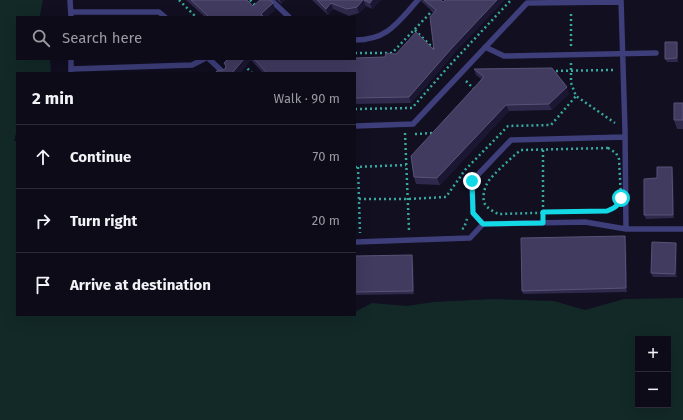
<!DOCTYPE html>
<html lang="en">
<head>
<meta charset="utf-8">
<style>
  :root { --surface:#0d0b18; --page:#161421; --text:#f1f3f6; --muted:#9a9ba2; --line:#2d2b37 }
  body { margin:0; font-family:"Fira Sans",sans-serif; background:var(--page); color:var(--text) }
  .controls { position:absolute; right:12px; bottom:12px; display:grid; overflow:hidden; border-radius:0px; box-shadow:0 4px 16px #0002 }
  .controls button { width:36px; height:36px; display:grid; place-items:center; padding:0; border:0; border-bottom:1px solid var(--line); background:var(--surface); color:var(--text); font:20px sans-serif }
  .stop { position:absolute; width:12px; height:12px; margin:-9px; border:3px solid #13d8e5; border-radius:50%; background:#fff }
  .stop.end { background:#13d8e5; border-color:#fff; box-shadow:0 1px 4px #0008 }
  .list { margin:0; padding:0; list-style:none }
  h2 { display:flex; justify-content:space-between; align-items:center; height:52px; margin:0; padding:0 16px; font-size:17px }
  h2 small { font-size:13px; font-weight:400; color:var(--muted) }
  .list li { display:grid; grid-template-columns:26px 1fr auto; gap:12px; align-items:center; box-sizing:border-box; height:64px; padding:0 16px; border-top:1px solid var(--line) }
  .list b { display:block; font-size:15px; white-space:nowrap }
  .list em { font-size:13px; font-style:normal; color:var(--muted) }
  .icon { flex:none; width:22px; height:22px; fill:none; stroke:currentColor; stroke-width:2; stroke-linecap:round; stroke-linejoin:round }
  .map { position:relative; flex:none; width:683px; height:420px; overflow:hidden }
  .search { position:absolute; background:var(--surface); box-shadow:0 4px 16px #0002; left:16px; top:16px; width:340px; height:44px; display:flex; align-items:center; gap:10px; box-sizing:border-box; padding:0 14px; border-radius:0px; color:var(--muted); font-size:15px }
  .panel { position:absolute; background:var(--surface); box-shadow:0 4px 16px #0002; left:16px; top:72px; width:340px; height:244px; border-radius:0px }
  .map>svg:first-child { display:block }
  .green { fill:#122928; fill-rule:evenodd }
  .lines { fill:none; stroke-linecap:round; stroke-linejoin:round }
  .path { stroke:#38a99e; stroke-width:2.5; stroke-dasharray:2 3; stroke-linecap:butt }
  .lane { stroke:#3e3e7b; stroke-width:5.5 }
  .wall { fill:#2f294c }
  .shaded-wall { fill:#1b1733 }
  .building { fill:#403b5f; stroke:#585377 }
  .route { stroke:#13d8e5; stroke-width:5 }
</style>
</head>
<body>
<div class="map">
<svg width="683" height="420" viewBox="0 0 683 420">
  <rect width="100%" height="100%" fill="#110f20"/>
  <!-- green -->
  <path class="green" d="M 0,0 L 43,0 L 40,15 L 40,17 L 17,17 L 17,59 L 50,59 L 51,73 L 17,73 L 17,129 L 14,141 L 17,141 L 17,315 L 355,315 L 355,312 L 372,303 L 407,306 L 433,302 L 492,299 L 554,301 L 585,310 L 624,299 L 683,298 L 683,420 L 0,420 ZM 638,339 L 668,339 L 668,405 L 638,405 Z"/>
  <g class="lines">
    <!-- path -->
    <path class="path" d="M 179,0 L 196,17
      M 250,0 L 257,7
      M 415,30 L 436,51
      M 571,46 L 571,11
      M 355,53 L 392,53 L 434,9
      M 571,63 L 571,83 L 576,96 L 615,123
      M 244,65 L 252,73
      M 551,71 L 613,70 L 614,71
      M 466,81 L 474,89 L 473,90
      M 355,109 L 412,108 L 450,65 L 511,0
      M 405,133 L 409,230
      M 415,134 L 434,133
      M 608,148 L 616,153 L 619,159 L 621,198 C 618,206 615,208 607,211 L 498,214 C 493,211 486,208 484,202 C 482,194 486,183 491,178 C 499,169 508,161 517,153 L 521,150 Z
      M 543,150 L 543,213
      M 355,167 L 406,165
      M 358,167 L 360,233
      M 359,199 L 408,199 L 446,197 L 465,170 L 508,126 L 551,125 L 576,96
      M 462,229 L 464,228 L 467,219"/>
    <!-- lane -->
    <path class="lane" d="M 70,0 L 71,17
      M 271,0 L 289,17
      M 621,0 L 625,130 L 626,229 L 683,229
      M 71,12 L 159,12 L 165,17
      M 355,40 C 388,40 398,22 418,0
      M 485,47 L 504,56 L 656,53
      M 71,59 L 71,73
      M 209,59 L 224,73
      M 71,69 L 192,65 L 204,59
      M 355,126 L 413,124 L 527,3 L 621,2
      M 483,224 L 473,213 L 472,181 L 511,140 L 625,137
      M 355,242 L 470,238 L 483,224 L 585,222 L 626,229"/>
  </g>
  <!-- wall -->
  <path class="wall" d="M 186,0 L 247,0 L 253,6 L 275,10 L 267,17 L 205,17 Z
    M 277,0 L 285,0 L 281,4 Z
    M 312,0 L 381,0 L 372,9 L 366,6 L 359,13 L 349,16 L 333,9 L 328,15 Z
    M 421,0 L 441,0 L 453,55 L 411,103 L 355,104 L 355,73 L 263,73 L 251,60 L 240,73 L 215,73 L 225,69 L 226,67 L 224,63 L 228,59 L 355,59 L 385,57 L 396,54 L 434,50 L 434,13 L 422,2 Z
    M 677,42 L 678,45 L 678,62 L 667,62 L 665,59 Z
    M 474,69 L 569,94 L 552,110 L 509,111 L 440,185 L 416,184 L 414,177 L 481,79 L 476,75 Z
    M 683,103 L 683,129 L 677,129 L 674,120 Z
    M 672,167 L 673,170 L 674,218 L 646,219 L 644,215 L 657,178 Z
    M 625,236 L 626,239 L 627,292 L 523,294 L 522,291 Z
    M 676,243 L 677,246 L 677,277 L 653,277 L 651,273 Z
    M 355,256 L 413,258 L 414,294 L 355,295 Z"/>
  <!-- shaded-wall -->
  <path class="shaded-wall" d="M 280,0 L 285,0 L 281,4 Z
    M 363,0 L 366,6 L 359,13 L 357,7 Z
    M 372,0 L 381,0 L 372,9 L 370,3 Z
    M 497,0 L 505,0 L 453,55 L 411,103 L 409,97 L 451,49 Z
    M 273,3 L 275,10 L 267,17 L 263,17 L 261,14 Z
    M 331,3 L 333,9 L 328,15 L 326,9 Z
    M 677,42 L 678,45 L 678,62 L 677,58 Z
    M 244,59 L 251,59 L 251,60 L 240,73 L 232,73 Z
    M 567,87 L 569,94 L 552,110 L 549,104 Z
    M 506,105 L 509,111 L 440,185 L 437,178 Z
    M 672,167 L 673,170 L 674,218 L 673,215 Z
    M 625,236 L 626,239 L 627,292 L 626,288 Z
    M 676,243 L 677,246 L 677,277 L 675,274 Z
    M 412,255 L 413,258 L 414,294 L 413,291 Z"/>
  <!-- building -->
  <path class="building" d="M 191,0 L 247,0 L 253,6 L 260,0 L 270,0 L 273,3 L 261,14 L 264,17 L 209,17 Z
    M 317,0 L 363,0 L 357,7 L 347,9 L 331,3 L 326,9 Z
    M 364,0 L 372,0 L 370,3 Z
    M 424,0 L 441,0 L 443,2 L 445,0 L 497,0 L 451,49 L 409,97 L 355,98 L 355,73 L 267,73 L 254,59 L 355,59 L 355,58 L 385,57 L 386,53 L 396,54 L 416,32 L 434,50 L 430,17 L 436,10 Z
    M 665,42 L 677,42 L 677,58 L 665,59 Z
    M 228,59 L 244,59 L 232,73 L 215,73 L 218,70 L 221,71 L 225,69 L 226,66 L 224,63 Z
    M 552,68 L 567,87 L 549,104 L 506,105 L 437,178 L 414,177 L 411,156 L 484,77 L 474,69 Z
    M 674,103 L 683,103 L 683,120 L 674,120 Z
    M 657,167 L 672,167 L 673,215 L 644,215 L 644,179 L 657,178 Z
    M 625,236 L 626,288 L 522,291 L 521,238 Z
    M 652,242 L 676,243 L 675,274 L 651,273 Z
    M 412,255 L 413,291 L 355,292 L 355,256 Z"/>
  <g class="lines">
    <!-- route -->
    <path class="route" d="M 472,181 L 473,213 L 483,224 L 543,223 L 543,212 L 607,211 C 615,208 618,206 621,198"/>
  </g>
</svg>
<div class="controls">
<button>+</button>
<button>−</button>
</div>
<div class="stop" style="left:621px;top:198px"></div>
<div class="stop end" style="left:472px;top:181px"></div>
<div class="search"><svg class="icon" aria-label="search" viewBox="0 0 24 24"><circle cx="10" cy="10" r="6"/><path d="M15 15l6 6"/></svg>Search here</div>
<section class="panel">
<h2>2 min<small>Walk · 90 m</small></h2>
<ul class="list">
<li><svg class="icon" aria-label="ahead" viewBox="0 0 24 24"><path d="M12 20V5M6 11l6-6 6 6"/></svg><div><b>Continue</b></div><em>70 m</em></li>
<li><svg class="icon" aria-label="right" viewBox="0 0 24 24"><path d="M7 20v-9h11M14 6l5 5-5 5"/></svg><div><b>Turn right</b></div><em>20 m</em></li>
<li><svg class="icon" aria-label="arrive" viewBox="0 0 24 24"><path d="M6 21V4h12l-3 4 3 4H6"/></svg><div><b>Arrive at destination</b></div></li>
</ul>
</section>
</div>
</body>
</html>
